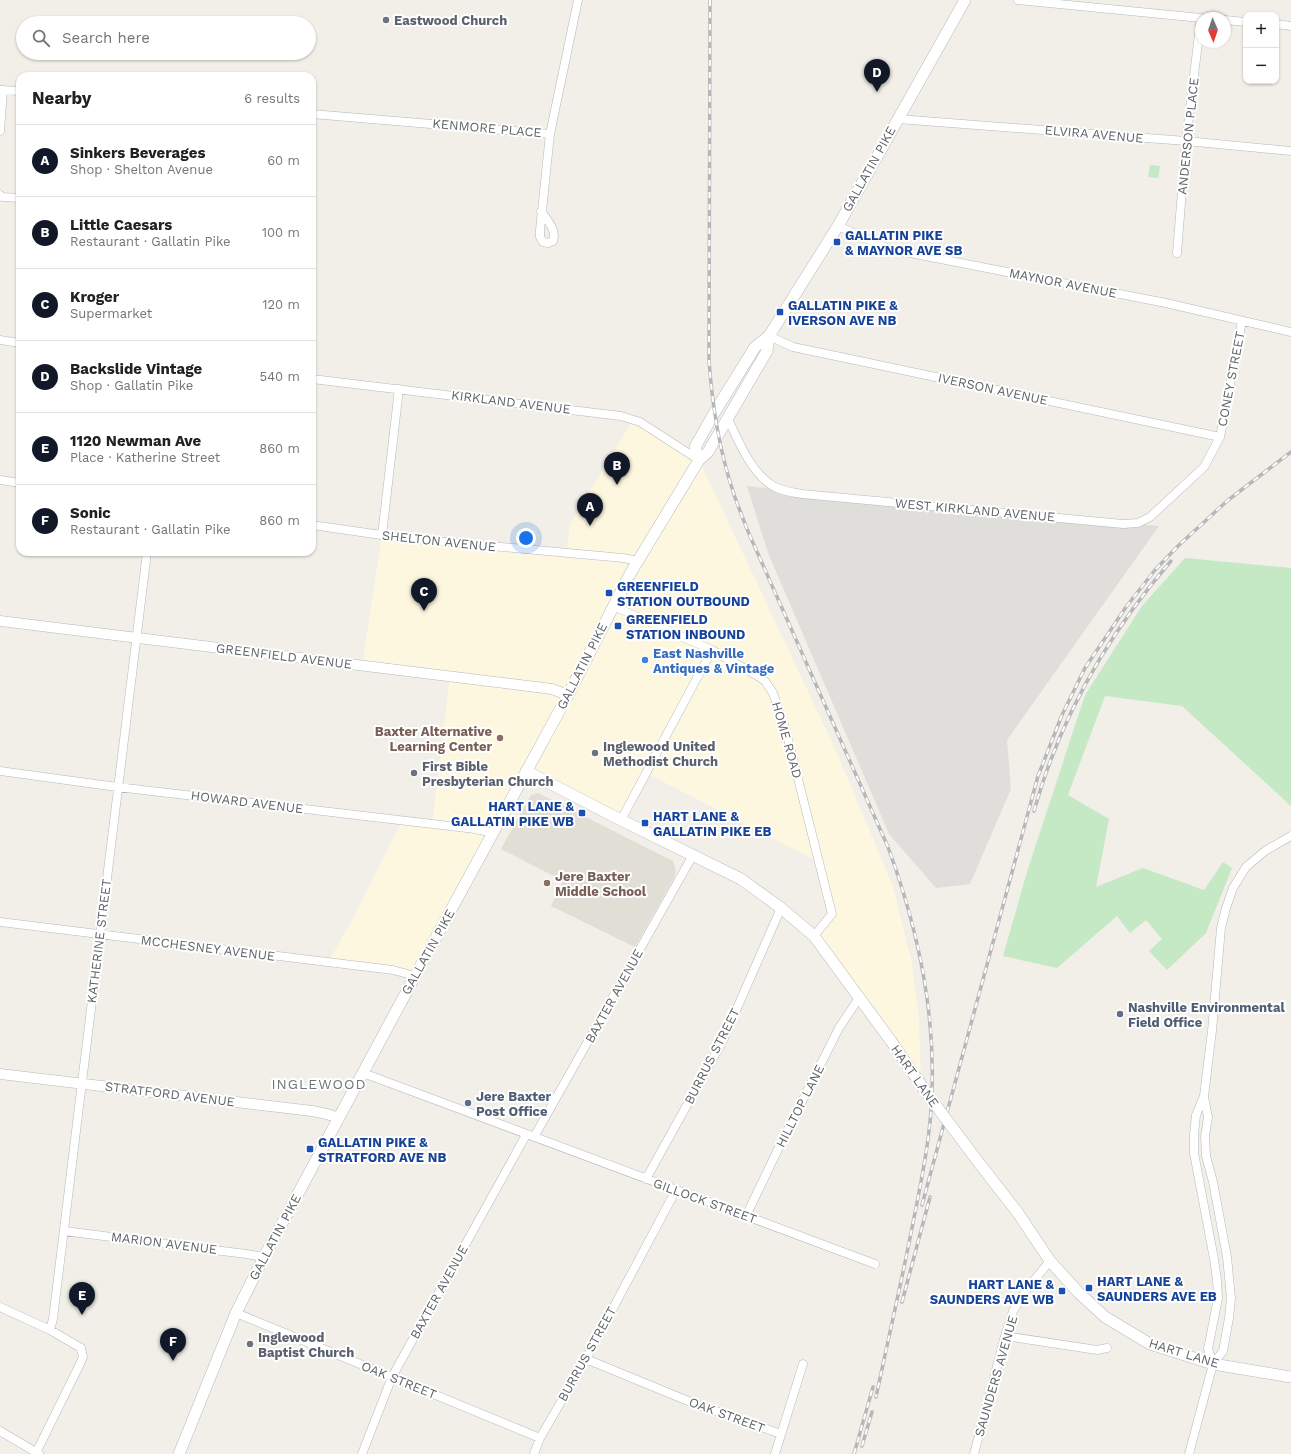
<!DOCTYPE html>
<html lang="en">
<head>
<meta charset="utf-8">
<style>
  :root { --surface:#fff; --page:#f6f6f6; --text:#202124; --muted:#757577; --line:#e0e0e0; --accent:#111827 }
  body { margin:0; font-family:"Work Sans",sans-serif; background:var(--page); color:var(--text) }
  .controls { position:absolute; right:12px; top:12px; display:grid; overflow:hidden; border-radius:8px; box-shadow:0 1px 3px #0004 }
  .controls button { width:36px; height:36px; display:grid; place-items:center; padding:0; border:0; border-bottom:1px solid var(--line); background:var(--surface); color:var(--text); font:20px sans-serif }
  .compass { position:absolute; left:1195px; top:12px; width:36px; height:36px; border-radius:50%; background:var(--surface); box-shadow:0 1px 3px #0004; rotate:178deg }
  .you { position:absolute; left:526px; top:538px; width:14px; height:14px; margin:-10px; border:3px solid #fff; border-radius:50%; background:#1a73e8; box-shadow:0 0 0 6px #1a73e833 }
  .badge { display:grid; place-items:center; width:26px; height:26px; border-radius:50%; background:var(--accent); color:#fff; font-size:13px; font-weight:700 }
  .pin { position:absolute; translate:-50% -33px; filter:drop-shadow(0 1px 2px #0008) }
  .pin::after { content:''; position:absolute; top:21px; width:14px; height:12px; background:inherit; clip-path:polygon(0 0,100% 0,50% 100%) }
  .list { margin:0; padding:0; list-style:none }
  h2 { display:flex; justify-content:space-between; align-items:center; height:52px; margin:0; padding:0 16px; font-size:17px }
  h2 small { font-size:13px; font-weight:400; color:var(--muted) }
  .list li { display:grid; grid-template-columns:26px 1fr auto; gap:12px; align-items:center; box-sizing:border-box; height:72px; padding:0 16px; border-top:1px solid var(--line) }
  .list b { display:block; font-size:15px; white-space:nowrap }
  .list p { margin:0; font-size:13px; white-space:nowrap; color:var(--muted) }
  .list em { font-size:13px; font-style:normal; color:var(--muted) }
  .icon { flex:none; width:22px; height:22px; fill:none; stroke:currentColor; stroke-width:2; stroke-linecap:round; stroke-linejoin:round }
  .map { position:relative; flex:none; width:1291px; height:1454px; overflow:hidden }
  .search { position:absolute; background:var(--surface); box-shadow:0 1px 3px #0004; left:16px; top:16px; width:300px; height:44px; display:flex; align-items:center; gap:10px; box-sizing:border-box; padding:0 14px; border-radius:22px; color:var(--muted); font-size:15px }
  .panel { position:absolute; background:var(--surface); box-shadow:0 1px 3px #0004; left:16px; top:72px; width:300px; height:484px; border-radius:12px }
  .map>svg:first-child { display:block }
  .commercial { fill:#fef7e0 }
  .industrial { fill:#e0deda }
  .education { fill:#e1ded6 }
  .green { fill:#c5e8c5 }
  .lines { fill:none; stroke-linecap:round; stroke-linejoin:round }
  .minor-casing { stroke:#b5b8bc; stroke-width:9 }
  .tertiary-casing { stroke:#b5b8bc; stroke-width:11 }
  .secondary-casing { stroke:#b6babf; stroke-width:12 }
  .minor { stroke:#fff; stroke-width:8 }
  .tertiary { stroke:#fff; stroke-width:10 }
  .secondary { stroke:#fff; stroke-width:11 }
  .rail-casing { stroke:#b6b7b8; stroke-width:3.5 }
  .rail { stroke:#fff; stroke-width:2; stroke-dasharray:6; stroke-linecap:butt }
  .secondary-bridge-casing { stroke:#b6babf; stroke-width:12; stroke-linecap:butt }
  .secondary-bridge { stroke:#fff; stroke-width:11 }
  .worship-dot { fill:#6b7280; stroke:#fff; stroke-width:1.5 }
  .transit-dot { fill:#1a4fb4; stroke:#fff; stroke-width:1.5 }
  .shop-dot { fill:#3f7fe0; stroke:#fff; stroke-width:1.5 }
  .education-dot { fill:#8d6e63; stroke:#fff; stroke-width:1.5 }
  .service-dot { fill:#5c6f8a; stroke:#fff; stroke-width:1.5 }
  .labels { text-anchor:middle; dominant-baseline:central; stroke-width:4; stroke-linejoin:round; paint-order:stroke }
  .worship-label { font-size:13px; font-weight:bold; fill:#5b616d; stroke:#fff; text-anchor:start }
  .street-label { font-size:13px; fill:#5f6368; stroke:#fff }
  .transit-label { font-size:13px; font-weight:bold; fill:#164399; stroke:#fff; text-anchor:start }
  .shop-label { font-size:13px; font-weight:bold; fill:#366cbe; stroke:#fff; text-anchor:start }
  .education-label { font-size:13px; font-weight:bold; fill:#785e54; stroke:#fff; text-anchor:end }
  .service-label { font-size:13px; font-weight:bold; fill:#4e5e75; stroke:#fff; text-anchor:start }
  .neighbourhood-label { font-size:14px; letter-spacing:1px; fill:#70757a; stroke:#fff }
</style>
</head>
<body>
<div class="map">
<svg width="1291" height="1454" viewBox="0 0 1291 1454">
  <rect width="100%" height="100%" fill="#f1efe8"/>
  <!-- commercial -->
  <path class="commercial" d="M 633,420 L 699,460 L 837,753 L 892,884 L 911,959 L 919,1020 L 921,1084 L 814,936 L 832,913 L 819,862 L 646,773 L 621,820 L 526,771 L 415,976 L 328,963 L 359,907 L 402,821 L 432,824 L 450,677 L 362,666 L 382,535 L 567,552 L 570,524 Z"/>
  <!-- industrial -->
  <path class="industrial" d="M 747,486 L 1159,526 L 1007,740 L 1011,789 L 970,884 L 936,888 L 889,834 L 768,553 Z"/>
  <!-- education -->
  <path class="education" d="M 538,793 L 673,861 L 676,871 L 674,878 L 635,947 L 551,906 L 563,881 L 501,849 L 531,795 Z"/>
  <!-- green -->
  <path class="green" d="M 1150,165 L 1160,166 L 1158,178 L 1148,177 Z
    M 1185,558 L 1291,568 L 1291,806 L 1182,706 L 1105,696 L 1068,795 L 1109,819 L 1096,887 L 1143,868 L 1204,890 L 1223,862 L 1232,868 L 1206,933 L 1167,970 L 1149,951 L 1162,939 L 1146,920 L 1130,933 L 1117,916 L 1057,968 L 1003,956 L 1027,872 L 1085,695 L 1142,606 Z"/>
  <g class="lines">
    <defs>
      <path id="minor" d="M 1018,0 L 1201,18
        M 1225,20 L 1246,22
        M 1276,24 L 1291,26
        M 0,90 L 20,91
        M 312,114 L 550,134
        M 898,119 L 1186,141 L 1291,151
        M 0,131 L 3,90
        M 0,195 L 2,197 L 20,198
        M 541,211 C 547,220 557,230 553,241 L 548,243 L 543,242 L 540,237 L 540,230 L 550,134 L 578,0
        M 838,226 L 889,249 L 1166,303 L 1291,332
        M 1177,253 L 1186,141 L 1201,18
        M 769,336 L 793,347 L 1220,437
        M 0,340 L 20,343
        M 312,379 L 621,416 L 640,422 L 699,460
        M 728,419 C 738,440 750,470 770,484 C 779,491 792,492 802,494 L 1123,524 L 1138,523 L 1150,517 L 1204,467 L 1220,437 L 1242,321
        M 0,480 L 20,483
        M 312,525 L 402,538 L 623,558 L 638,561
        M 382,535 L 399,389
        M 613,606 L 712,650 L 754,674 L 765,681 L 773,693 L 786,731 L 832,914 L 814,936
        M 0,771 L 117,787 L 475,829 L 494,833
        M 621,820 L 712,650
        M 0,922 L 393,970 L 415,976
        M 363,1073 L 875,1264
        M 534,1137 L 693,855
        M 646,1179 L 723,1040 L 781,908
        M 746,1216 L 783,1139 L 839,1028 L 859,998
        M 64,1231 L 246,1254 L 264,1257
        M 0,1307 L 50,1330 L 81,1348 L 83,1357 L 79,1366 L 36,1453
        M 236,1313 L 540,1438
        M 50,1330 L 53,1319 C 85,1063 114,807 147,552
        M 1005,1336 L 1097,1350 L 1107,1348
        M 586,1359 L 693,1403 L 781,1434
        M 1213,1364 L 1208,1349 L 1218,1298 L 1217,1280 L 1214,1259 L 1194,1153 L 1194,1135 L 1196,1115 L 1204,1096 L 1212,1031 L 1221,928 L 1226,908 L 1233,888 L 1246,867 L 1265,851 L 1291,836
        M 0,1431 L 39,1454
        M 362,1454 L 392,1377 L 526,1135
        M 534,1454 L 540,1438 L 586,1359 L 676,1190
        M 775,1454 L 803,1364
        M 974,1454 L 1005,1336 L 1013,1311 L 1027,1289 L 1050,1261
        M 1189,1454 L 1213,1364 L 1223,1351 L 1229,1318 L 1231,1298 L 1227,1257 L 1213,1182 L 1206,1156 L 1205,1136 L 1208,1117 L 1204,1097"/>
      <path id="tertiary" d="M 0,621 L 552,689 L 568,695
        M 0,1074 L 312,1111 L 327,1114 L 339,1118"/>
      <path id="secondary" d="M 699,460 L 695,447 L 716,410 L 755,347 L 769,336 L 838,226 L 965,0
        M 526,771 L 621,820 L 741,879 L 781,908 L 814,936 L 891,1041
        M 979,1163 L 1018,1213 L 1050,1261 L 1079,1293 L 1105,1317 L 1150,1344 L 1213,1364 L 1291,1377
        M 179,1454 L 236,1313 L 264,1257 L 415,976 L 568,695 L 630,574 L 699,460 L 708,452 L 767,351 L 769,336"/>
    </defs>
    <!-- minor casing -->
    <use href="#minor" class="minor-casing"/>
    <!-- tertiary casing -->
    <use href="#tertiary" class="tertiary-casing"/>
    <!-- secondary casing -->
    <use href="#secondary" class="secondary-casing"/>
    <!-- minor -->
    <use href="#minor" class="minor"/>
    <!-- tertiary -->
    <use href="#tertiary" class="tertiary"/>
    <!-- secondary -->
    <use href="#secondary" class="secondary"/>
    <defs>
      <path id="rail" d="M 710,0 L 709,360 C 712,402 718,444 731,485 C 736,502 743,519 750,536 L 888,847 C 917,926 935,1006 932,1090 C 931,1137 921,1182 912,1228 C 901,1284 888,1340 876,1397
        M 1034,811 C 1060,718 1108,634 1171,561
        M 922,1205 L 1038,776 L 1062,715 L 1085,668 L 1126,607 L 1155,570 L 1178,546 L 1227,501 L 1291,452
        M 902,1302 L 930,1197
        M 862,1446 L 872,1412
        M 854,1454 L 873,1387"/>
    </defs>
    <!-- rail casing -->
    <use href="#rail" class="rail-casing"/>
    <!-- rail -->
    <use href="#rail" class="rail"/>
    <defs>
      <path id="secondary-bridge" d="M 891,1041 L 928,1095 L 979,1163"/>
    </defs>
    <!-- secondary-bridge casing -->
    <use href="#secondary-bridge" class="secondary-bridge-casing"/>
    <!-- secondary-bridge -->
    <use href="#secondary-bridge" class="secondary-bridge"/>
  </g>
  <!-- markers -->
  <g class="worship-dot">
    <circle cx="386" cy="20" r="4"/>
    <circle cx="595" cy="753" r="4"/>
    <circle cx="414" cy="773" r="4"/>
    <circle cx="250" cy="1344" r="4"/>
  </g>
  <g class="transit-dot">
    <rect x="833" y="238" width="8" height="8" rx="2"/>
    <rect x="776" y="308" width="8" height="8" rx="2"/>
    <rect x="605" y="589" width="8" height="8" rx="2"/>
    <rect x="614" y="622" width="8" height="8" rx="2"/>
    <rect x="578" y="809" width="8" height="8" rx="2"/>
    <rect x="641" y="819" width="8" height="8" rx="2"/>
    <rect x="306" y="1145" width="8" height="8" rx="2"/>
    <rect x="1085" y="1284" width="8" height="8" rx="2"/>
    <rect x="1058" y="1287" width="8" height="8" rx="2"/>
  </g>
  <circle class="shop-dot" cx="645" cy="660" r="4"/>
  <g class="education-dot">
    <circle cx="500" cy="738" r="4"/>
    <circle cx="547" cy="883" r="4"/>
  </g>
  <g class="service-dot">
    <circle cx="1120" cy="1014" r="4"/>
    <circle cx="468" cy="1103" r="4"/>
  </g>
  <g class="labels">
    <!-- worship labels -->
    <g class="worship-label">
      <text x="394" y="20">Eastwood Church</text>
      <text x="603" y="746">Inglewood United<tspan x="603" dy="15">Methodist Church</tspan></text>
      <text x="422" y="766">First Bible<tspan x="422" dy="15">Presbyterian Church</tspan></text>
      <text x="258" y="1337">Inglewood<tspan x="258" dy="15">Baptist Church</tspan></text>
    </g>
    <!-- street labels -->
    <g class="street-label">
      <text transform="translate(487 128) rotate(5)">KENMORE PLACE</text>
      <text transform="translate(1094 134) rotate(5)">ELVIRA AVENUE</text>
      <text transform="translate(1188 136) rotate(-84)">ANDERSON PLACE</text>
      <text transform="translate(869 169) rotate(-61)">GALLATIN PIKE</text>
      <text transform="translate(1063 283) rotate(11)">MAYNOR AVENUE</text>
      <text transform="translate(1231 379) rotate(-79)">CONEY STREET</text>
      <text transform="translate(993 389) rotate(12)">IVERSON AVENUE</text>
      <text transform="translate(511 402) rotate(7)">KIRKLAND AVENUE</text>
      <text transform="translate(975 510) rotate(5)">WEST KIRKLAND AVENUE</text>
      <text transform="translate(439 541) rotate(6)">SHELTON AVENUE</text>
      <text transform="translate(284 656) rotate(7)">GREENFIELD AVENUE</text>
      <text transform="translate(582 666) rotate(-63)">GALLATIN PIKE</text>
      <text transform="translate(787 740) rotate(74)">HOME ROAD</text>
      <text transform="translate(247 802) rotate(7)">HOWARD AVENUE</text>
      <text transform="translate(99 941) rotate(-83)">KATHERINE STREET</text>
      <text transform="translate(208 948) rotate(7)">MCCHESNEY AVENUE</text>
      <text transform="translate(428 952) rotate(-61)">GALLATIN PIKE</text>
      <text transform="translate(614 996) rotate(-61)">BAXTER AVENUE</text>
      <text transform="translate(712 1056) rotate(-63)">BURRUS STREET</text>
      <text transform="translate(915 1076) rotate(55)">HART LANE</text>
      <text transform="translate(170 1094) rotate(7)">STRATFORD AVENUE</text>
      <text transform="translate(800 1106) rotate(-63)">HILLTOP LANE</text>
      <text transform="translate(705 1201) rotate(20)">GILLOCK STREET</text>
      <text transform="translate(275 1237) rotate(-62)">GALLATIN PIKE</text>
      <text transform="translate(164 1243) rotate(7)">MARION AVENUE</text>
      <text transform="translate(439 1292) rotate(-61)">BAXTER AVENUE</text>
      <text transform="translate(1184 1353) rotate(17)">HART LANE</text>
      <text transform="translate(587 1354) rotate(-61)">BURRUS STREET</text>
      <text transform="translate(996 1376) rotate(-74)">SAUNDERS AVENUE</text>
      <text transform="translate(399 1380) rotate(22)">OAK STREET</text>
      <text transform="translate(727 1415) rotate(20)">OAK STREET</text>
    </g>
    <!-- transit labels -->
    <g class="transit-label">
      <text x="845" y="235">GALLATIN PIKE<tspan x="845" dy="15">&amp; MAYNOR AVE SB</tspan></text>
      <text x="788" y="305">GALLATIN PIKE &amp;<tspan x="788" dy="15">IVERSON AVE NB</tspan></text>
      <text x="617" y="586">GREENFIELD<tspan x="617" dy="15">STATION OUTBOUND</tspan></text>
      <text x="626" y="619">GREENFIELD<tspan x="626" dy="15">STATION INBOUND</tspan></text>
      <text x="574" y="806" text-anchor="end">HART LANE &amp;<tspan x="574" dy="15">GALLATIN PIKE WB</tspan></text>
      <text x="653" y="816">HART LANE &amp;<tspan x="653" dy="15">GALLATIN PIKE EB</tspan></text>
      <text x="318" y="1142">GALLATIN PIKE &amp;<tspan x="318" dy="15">STRATFORD AVE NB</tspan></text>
      <text x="1097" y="1281">HART LANE &amp;<tspan x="1097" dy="15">SAUNDERS AVE EB</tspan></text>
      <text x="1054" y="1284" text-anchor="end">HART LANE &amp;<tspan x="1054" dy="15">SAUNDERS AVE WB</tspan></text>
    </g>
    <!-- shop labels -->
    <g class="shop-label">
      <text x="653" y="653">East Nashville<tspan x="653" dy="15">Antiques &amp; Vintage</tspan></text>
    </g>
    <!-- education labels -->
    <g class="education-label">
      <text x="492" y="731">Baxter Alternative<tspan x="492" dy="15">Learning Center</tspan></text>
      <text x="555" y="876" text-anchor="start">Jere Baxter<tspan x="555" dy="15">Middle School</tspan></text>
    </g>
    <!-- service labels -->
    <g class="service-label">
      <text x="1128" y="1007">Nashville Environmental<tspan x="1128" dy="15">Field Office</tspan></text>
      <text x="476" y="1096">Jere Baxter<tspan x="476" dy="15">Post Office</tspan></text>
    </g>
    <!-- neighbourhood labels -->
    <g class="neighbourhood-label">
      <text x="319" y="1084">INGLEWOOD</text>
    </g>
  </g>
</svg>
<div class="controls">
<button>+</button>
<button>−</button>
</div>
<svg class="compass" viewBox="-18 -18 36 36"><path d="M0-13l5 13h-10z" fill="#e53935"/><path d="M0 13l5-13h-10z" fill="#757577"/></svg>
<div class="you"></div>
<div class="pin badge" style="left:590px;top:526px">A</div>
<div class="pin badge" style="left:617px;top:485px">B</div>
<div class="pin badge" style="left:424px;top:611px">C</div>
<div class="pin badge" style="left:877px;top:92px">D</div>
<div class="pin badge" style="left:82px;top:1315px">E</div>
<div class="pin badge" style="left:173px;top:1361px">F</div>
<div class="search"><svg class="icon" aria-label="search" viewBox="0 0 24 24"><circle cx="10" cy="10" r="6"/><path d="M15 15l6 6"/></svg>Search here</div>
<section class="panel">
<h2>Nearby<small>6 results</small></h2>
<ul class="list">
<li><span class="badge">A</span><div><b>Sinkers Beverages</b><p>Shop · Shelton Avenue</p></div><em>60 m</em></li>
<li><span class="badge">B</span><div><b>Little Caesars</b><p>Restaurant · Gallatin Pike</p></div><em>100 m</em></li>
<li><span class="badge">C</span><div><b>Kroger</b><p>Supermarket</p></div><em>120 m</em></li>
<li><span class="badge">D</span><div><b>Backslide Vintage</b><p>Shop · Gallatin Pike</p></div><em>540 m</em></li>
<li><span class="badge">E</span><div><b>1120 Newman Ave</b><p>Place · Katherine Street</p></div><em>860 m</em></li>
<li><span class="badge">F</span><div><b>Sonic</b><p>Restaurant · Gallatin Pike</p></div><em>860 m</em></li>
</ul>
</section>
</div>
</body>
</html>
